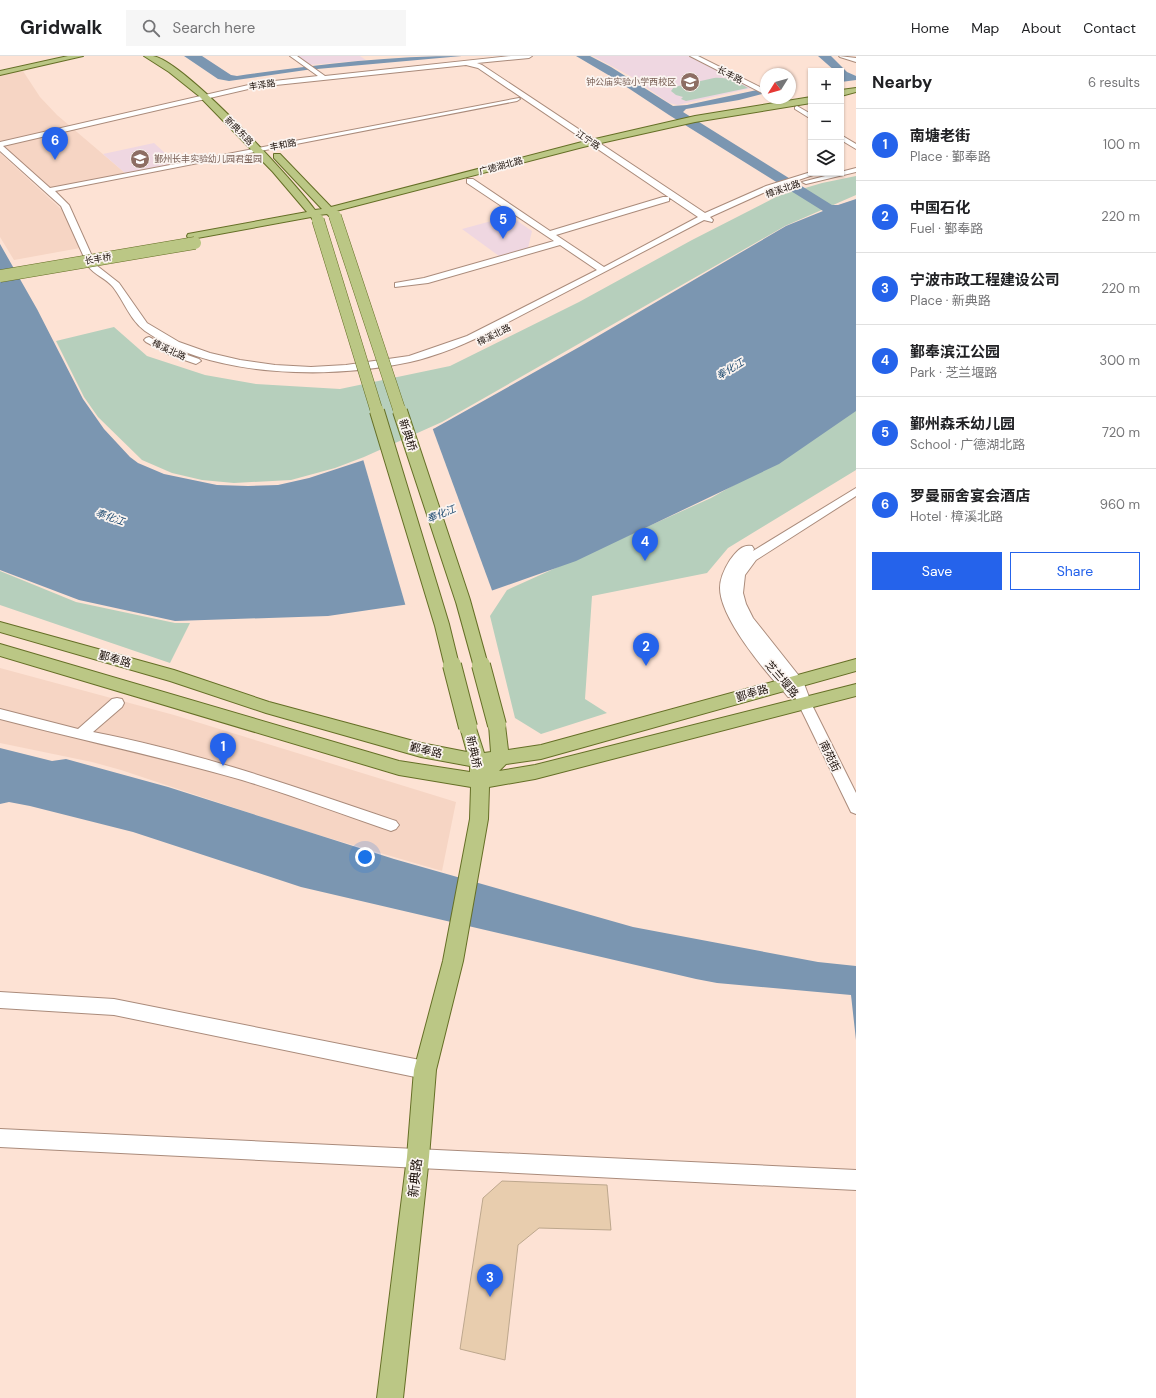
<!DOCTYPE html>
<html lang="en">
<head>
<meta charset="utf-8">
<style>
  :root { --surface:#fff; --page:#f6f6f6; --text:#202124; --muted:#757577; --line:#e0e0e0; --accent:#2563eb }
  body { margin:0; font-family:"DM Sans","Noto Sans SC",sans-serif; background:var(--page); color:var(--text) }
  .controls { position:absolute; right:12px; top:12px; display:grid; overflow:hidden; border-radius:0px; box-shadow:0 1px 3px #0004 }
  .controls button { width:36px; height:36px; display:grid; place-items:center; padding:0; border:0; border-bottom:1px solid var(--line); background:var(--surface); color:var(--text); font:20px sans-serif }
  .compass { position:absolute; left:760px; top:12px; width:36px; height:36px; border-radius:50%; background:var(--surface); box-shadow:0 1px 3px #0004; rotate:233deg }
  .you { position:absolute; left:365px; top:801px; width:14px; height:14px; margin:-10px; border:3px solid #fff; border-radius:50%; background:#1a73e8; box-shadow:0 0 0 6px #1a73e833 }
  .badge { display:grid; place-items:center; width:26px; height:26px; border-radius:50%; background:var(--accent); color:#fff; font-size:13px; font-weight:700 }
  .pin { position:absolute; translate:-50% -33px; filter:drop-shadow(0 1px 2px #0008) }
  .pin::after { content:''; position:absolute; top:21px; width:14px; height:12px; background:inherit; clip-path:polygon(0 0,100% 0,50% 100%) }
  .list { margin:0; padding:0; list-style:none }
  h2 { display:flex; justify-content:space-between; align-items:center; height:52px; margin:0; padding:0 16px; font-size:17px }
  h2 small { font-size:13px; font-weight:400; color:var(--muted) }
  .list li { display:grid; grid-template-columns:26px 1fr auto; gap:12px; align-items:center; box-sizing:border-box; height:72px; padding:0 16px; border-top:1px solid var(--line) }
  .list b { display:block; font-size:15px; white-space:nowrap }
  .list p { margin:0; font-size:13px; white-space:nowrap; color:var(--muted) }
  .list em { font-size:13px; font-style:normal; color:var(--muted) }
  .actions { display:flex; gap:8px; padding:12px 16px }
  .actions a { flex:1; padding:9px 0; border:1px solid var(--accent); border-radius:0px; text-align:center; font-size:14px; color:var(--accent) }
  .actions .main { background:var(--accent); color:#fff }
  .icon { flex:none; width:22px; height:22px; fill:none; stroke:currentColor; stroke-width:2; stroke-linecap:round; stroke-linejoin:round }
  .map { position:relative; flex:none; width:856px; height:1342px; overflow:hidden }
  header { display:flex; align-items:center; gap:24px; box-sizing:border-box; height:56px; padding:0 20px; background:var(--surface); border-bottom:1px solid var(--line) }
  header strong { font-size:19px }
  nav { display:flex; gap:22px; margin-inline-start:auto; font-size:14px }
  .search { width:280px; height:36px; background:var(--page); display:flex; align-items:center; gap:10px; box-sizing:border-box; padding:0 14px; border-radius:0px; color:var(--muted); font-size:15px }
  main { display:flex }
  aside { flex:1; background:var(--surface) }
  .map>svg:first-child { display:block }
  .built { fill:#f6d5c4 }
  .education { fill:#efd7e1 }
  .green { fill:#b6cfbc }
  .water { fill:#7b96b1 }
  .pier { fill:#fde2d4 }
  .building { fill:#e8cdae; stroke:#bda78d }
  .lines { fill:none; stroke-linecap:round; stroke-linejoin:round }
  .minor-casing { stroke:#aa8b7b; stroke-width:2 }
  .major-casing { stroke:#656f26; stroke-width:2 }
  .minor { fill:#fff; fill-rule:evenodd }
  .major { fill:#bbc785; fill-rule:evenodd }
  .major-bridge-far2-casing { stroke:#656f26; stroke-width:13; stroke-linecap:butt }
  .major-bridge-far1-casing { stroke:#656f26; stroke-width:16; stroke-linecap:butt }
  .major-bridge-casing { stroke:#656f26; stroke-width:20; stroke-linecap:butt }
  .major-bridge-far2 { stroke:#bbc785; stroke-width:12 }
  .major-bridge-far1 { stroke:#bbc785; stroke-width:14 }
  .major-bridge { stroke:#bbc785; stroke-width:18 }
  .labels { text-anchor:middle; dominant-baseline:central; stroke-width:3.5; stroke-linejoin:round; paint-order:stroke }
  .far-street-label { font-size:9px; fill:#1c110b; stroke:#fbf4f0 }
  .far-education-label { font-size:9px; fill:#785e54; stroke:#fbf4f0; text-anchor:end }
  .far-water-label { font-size:10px; font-style:italic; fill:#1f4b71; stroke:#fbf4f0 }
  .street-label { font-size:11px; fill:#1c110b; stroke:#fbf4f0 }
  .near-street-label { font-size:13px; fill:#1c110b; stroke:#fbf4f0 }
</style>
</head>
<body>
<header>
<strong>Gridwalk</strong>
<div class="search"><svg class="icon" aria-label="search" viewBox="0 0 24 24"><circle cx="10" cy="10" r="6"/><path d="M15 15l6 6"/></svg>Search here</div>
<nav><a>Home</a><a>Map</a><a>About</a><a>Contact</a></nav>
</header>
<main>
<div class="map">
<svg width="856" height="1342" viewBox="0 0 856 1342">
  <rect width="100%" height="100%" fill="#fde2d4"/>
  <!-- built -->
  <path class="built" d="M 23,15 L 40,41 L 57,59 L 125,117 L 51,133 L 0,87 L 0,18 Z
    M 0,97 L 62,154 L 80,192 L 14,204 L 0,181 Z
    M 0,612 L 174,659 L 456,746 L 442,815 L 298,773 L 121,714 L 92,706 L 0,687 Z"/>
  <!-- education -->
  <path class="education" d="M 298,0 L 360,0 L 366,4 L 310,9 Z
    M 593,0 L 688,0 L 752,32 L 678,49 L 669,47 L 630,20 Z
    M 154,87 L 176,107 L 125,117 L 103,98 Z
    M 510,160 L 532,175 L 528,192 L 499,200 L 462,173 Z"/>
  <!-- green -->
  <path class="green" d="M 714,22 C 728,21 737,26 748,32 L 686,45 L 681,43 L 683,41 L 676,39 L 671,35 L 674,31 Z
    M 856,120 L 856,139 L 785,170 L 442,366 L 364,401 L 335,412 L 291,424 L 234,427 L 202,424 L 172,417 L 142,404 L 98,361 L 84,341 L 56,285 L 114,271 L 147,300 L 205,319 L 256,328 L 340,333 L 450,310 L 579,246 L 692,184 L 778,140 L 822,127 Z
    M 856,351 L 856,414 L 728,492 L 707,517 L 592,540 L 585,643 L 607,657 L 541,678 L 515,662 L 490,560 L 507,534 L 711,442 L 801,391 Z
    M 0,515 L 76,546 L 175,567 L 190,567 L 170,607 L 0,549 Z"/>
  <!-- water -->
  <path class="water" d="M 184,0 L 202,0 L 231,19 L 237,20 C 312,9 387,0 462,0 L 306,14 L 229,25 L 218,23 Z
    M 576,0 L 590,0 L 611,11 L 673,50 L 687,49 L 766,32 L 766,37 L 739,44 L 686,53 L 683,56 L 832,149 L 838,149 L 856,143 L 856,355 L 779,408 L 576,505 L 485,537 L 328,560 L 175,565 L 79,544 L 0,514 L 0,188 L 37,253 L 83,343 L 104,373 L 130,401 L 138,407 L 164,418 L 217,429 L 248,430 L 278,429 L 309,422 L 364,404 L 390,394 L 435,372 L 581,290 L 786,170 L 823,155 L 669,59 L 610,20 Z
    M 818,0 L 831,0 L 847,16 L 856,20 L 856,24 L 841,26 L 841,15 L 835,15 Z
    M 0,692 L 52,705 L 66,703 L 168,731 L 394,803 L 633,871 L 818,906 L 856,910 L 856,984 L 851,939 L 717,927 L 696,923 L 301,831 L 133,776 L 30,750 L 9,746 L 0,748 Z"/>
  <!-- pier -->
  <path class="pier" d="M 432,371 L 493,537 L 485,539 L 406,551 L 363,403 Z"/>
  <!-- building -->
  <path class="building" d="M 502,1125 L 607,1129 L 611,1174 L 539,1172 L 518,1189 L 505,1304 L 460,1293 L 483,1142 Z"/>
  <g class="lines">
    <defs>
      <path id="minor" d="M 290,0 L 297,0 L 325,20 L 511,0 L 532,0 L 529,2 L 477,7 L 482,9 L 705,157 L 766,130 L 811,116 L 819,117 L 772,133 L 710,161 L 713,164 L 712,166 L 704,164 L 495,273 C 468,287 440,299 410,306 C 332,323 214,323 145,275 C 130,264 124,245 113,231 C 106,222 94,219 88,210 L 61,150 L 0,95 L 0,86 L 257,27 L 318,20 ZM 466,9 L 478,12 L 698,161 L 604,211 L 556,179 L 669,145 L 669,141 L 663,141 L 550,175 L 473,123 L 467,123 L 467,127 L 554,185 L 424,222 L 395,227 L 395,231 L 428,227 L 560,189 L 597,214 L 467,280 L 409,300 L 346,309 L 311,311 L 275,309 L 240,304 L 210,297 L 179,286 L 147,267 L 119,227 L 96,209 L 69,149 L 55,135 L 517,45 L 520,43 L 519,42 L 50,132 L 3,90 L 257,31 Z
        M 690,0 L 698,0 L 766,34 L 766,39 Z
        M 839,0 L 856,2 L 856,6 L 840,1 Z
        M 772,42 L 780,42 L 788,47 L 783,48 Z
        M 797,50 L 811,58 L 811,63 L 795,53 L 795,51 Z
        M 841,79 L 856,88 L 856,93 L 841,84 Z
        M 856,112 L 856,116 L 806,128 L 802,126 Z
        M 149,281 L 176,295 L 199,303 L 201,305 L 196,308 L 170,299 L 146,286 L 144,284 L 146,282 Z
        M 856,432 L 856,440 L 756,504 L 745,519 L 743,537 L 746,548 L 753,562 L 803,625 L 812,649 L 856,737 L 856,758 L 851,756 L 795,641 L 788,641 L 784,636 C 764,614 720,562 720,532 C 720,522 725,512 730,504 C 736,496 742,488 752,490 L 754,493 L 753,495 Z
        M 117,642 L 122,643 L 124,647 L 122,651 L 93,676 C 197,696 296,731 396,765 L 399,769 L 396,773 L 391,775 C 341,758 292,739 242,724 C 162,701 80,684 0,663 L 0,653 L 78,673 L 112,643 Z
        M 0,936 L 114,943 L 425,1005 L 431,1008 L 434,1014 L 431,1020 L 425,1023 L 114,959 L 0,952 Z
        M 0,1073 L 856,1114 L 856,1134 L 0,1091 Z"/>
      <path id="major" d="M 68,0 L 83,0 L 0,19 L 0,15 Z
        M 144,0 C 147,0 150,0 153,0 C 185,6 293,124 315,154 L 322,153 L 274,102 L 274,98 L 280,98 L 331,151 L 582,86 L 695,60 L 811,41 L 811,47 L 695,66 L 583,91 L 336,155 L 340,160 L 339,162 L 331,162 L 327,158 L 319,159 L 323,164 L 318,167 L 314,166 L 311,161 L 192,183 L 188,182 L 187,180 L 188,178 L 307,156 L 273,116 L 199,40 L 169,16 Z
        M 856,32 L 856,36 L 841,40 L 841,34 Z
        M 0,566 L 174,614 L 269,646 L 421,687 L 467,696 L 460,671 L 462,666 L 468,665 L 474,666 L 484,697 L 491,696 L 489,669 L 491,664 L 497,663 L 503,664 L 505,669 L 508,694 L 541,689 L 856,603 L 856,615 L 541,703 L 506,708 L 499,715 L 535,709 L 856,628 L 856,640 L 535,723 L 489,731 L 488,763 L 463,905 L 436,1014 L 429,1101 L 403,1342 L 377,1342 L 407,1101 L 414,1014 L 443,905 L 470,763 L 471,731 L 399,719 L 0,600 L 0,588 L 399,705 L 470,716 L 470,710 L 421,701 L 266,657 L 170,625 L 0,576 Z"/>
    </defs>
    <!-- minor casing -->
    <use href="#minor" class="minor-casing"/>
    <!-- major casing -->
    <use href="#major" class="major-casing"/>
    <!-- minor -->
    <use href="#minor" class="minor"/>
    <!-- major -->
    <use href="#major" class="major"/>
    <defs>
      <path id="major-bridge-far2" d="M 335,160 L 400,356
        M 318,164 L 377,356
        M 0,220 L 195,187"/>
      <path id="major-bridge-far1" d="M 377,355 L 442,569 L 452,610
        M 400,355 L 463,545 L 481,610"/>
      <path id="major-bridge" d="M 452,609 L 468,671
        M 481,609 L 497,669"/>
    </defs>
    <!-- major-bridge-far2 casing -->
    <use href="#major-bridge-far2" class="major-bridge-far2-casing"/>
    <!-- major-bridge-far1 casing -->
    <use href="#major-bridge-far1" class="major-bridge-far1-casing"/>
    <!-- major-bridge casing -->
    <use href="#major-bridge" class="major-bridge-casing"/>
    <!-- major-bridge-far2 -->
    <use href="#major-bridge-far2" class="major-bridge-far2"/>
    <!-- major-bridge-far1 -->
    <use href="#major-bridge-far1" class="major-bridge-far1"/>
    <!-- major-bridge -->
    <use href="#major-bridge" class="major-bridge"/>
  </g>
  <!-- icons -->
  <defs>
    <symbol id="school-disc" viewBox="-11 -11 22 22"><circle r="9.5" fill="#8d6e63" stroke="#fbf4f0"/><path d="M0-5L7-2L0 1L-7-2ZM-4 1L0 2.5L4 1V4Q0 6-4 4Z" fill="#fff"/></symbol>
  </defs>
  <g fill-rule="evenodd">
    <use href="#school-disc" x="679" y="15" width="22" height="22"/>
    <use href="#school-disc" x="129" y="92" width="22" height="22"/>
  </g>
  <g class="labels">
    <!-- far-street labels -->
    <g class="far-street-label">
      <text transform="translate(730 19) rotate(27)">长丰路</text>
      <text transform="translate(262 29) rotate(-9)">丰泽路</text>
      <text transform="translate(239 75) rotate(45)">新典东路</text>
      <text transform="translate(588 84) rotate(34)">江宁路</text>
      <text transform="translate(283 89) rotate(-11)">丰和路</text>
      <text transform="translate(501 110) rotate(-15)">广德湖北路</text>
      <text transform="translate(783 133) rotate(-19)">樟溪北路</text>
      <text transform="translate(98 203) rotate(-10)">长丰桥</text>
      <text transform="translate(494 279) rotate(-27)">樟溪北路</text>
      <text transform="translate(169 294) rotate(25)">樟溪北路</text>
    </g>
    <!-- far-education labels -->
    <g class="far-education-label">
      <text x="676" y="26">钟公庙实验小学西校区</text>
      <text x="154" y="103" text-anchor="start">鄞州长丰实验幼儿园君玺园</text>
    </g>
    <!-- far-water labels -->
    <g class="far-water-label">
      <text transform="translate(730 313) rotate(-31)">奉化江</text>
      <text transform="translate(441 458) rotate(-22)">奉化江</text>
      <text transform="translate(110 461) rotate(19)">奉化江</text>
    </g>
    <!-- street labels -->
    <g class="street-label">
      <text transform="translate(408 379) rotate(72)">新典桥</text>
      <text transform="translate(115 603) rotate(16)">鄞奉路</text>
      <text transform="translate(782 623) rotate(49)">芝兰堰路</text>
      <text transform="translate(752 637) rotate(-16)">鄞奉路</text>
      <text transform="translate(426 694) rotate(13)">鄞奉路</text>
      <text transform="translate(474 696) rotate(77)">新典桥</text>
      <text transform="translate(830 700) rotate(64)">南苑街</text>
    </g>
    <!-- near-street labels -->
    <g class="near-street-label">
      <text transform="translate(415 1122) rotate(-84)">新典路</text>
    </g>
  </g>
</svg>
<div class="controls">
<button>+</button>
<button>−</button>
<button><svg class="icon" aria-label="layers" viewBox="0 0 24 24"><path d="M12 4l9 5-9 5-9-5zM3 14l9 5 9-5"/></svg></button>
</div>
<svg class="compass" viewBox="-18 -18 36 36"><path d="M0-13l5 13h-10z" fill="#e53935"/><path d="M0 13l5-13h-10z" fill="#757577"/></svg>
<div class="you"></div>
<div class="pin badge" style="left:223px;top:710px">1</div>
<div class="pin badge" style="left:646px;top:610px">2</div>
<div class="pin badge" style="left:490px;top:1241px">3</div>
<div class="pin badge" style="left:645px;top:505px">4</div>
<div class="pin badge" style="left:503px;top:183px">5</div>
<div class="pin badge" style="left:55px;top:104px">6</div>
</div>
<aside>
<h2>Nearby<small>6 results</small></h2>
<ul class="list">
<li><span class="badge">1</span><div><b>南塘老街</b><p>Place · 鄞奉路</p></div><em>100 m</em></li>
<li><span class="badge">2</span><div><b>中国石化</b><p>Fuel · 鄞奉路</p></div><em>220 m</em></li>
<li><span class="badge">3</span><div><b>宁波市政工程建设公司</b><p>Place · 新典路</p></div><em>220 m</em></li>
<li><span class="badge">4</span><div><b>鄞奉滨江公园</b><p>Park · 芝兰堰路</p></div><em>300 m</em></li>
<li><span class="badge">5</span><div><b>鄞州森禾幼儿园</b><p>School · 广德湖北路</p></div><em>720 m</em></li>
<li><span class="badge">6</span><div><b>罗曼丽舍宴会酒店</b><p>Hotel · 樟溪北路</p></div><em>960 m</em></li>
</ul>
<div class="actions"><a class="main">Save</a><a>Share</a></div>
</aside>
</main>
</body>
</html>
